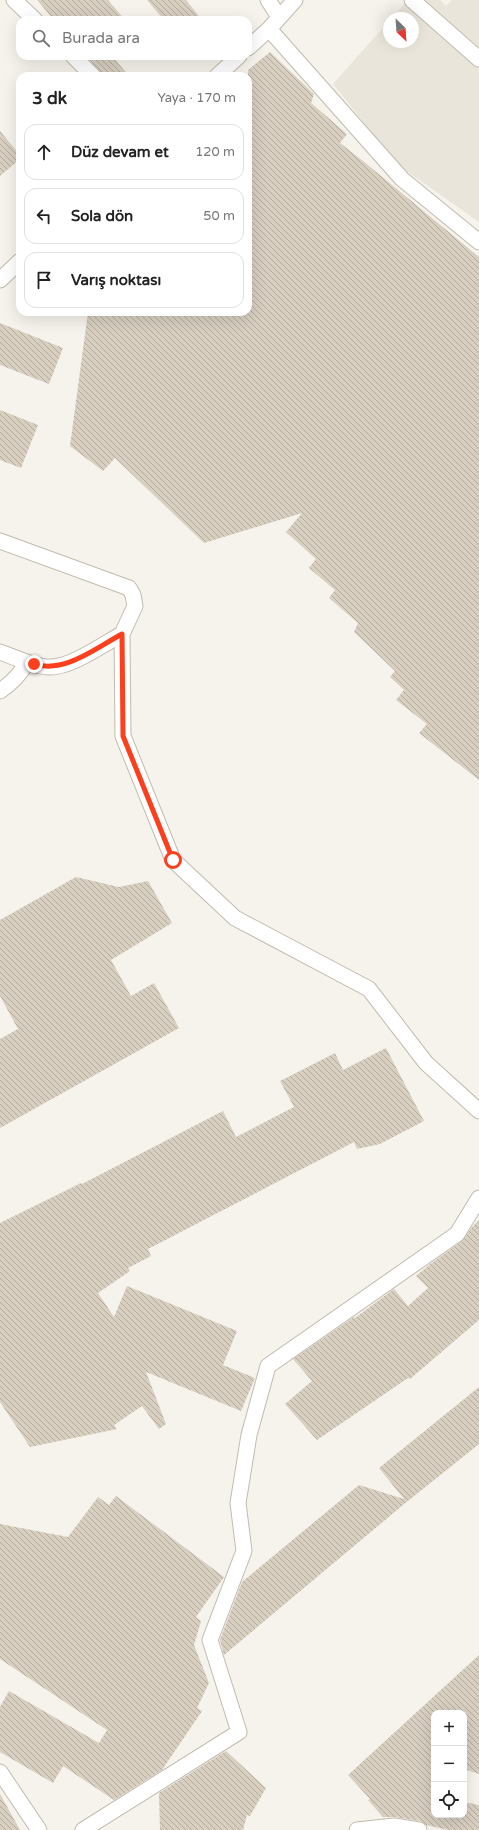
<!DOCTYPE html>
<html lang="tr">
<head>
<meta charset="utf-8">
<style>
  :root { --surface:#fff; --page:#f2f2f2; --text:#222; --muted:#767676; --line:#e0e0e0 }
  body { margin:0; font-family:"Varela Round",sans-serif; background:var(--page); color:var(--text) }
  .controls { position:absolute; right:12px; bottom:12px; display:grid; overflow:hidden; border-radius:8px; box-shadow:0 4px 16px #0002 }
  .controls button { width:36px; height:36px; display:grid; place-items:center; padding:0; border:0; border-bottom:1px solid var(--line); background:var(--surface); color:var(--text); font:20px sans-serif }
  .compass { position:absolute; left:383px; top:12px; width:36px; height:36px; border-radius:50%; background:var(--surface); box-shadow:0 4px 16px #0002; rotate:155deg }
  .stop { position:absolute; width:12px; height:12px; margin:-9px; border:3px solid #fc3f1d; border-radius:50%; background:#fff }
  .stop.end { background:#fc3f1d; border-color:#fff; box-shadow:0 1px 4px #0008 }
  .list { margin:0; padding:0; list-style:none }
  h2 { display:flex; justify-content:space-between; align-items:center; height:52px; margin:0; padding:0 16px; font-size:17px }
  h2 small { font-size:13px; font-weight:400; color:var(--muted) }
  .list li { display:grid; grid-template-columns:26px 1fr auto; gap:12px; align-items:center; box-sizing:border-box; height:56px; margin:0 8px 8px; padding:0 8px; border:1px solid var(--line); border-radius:12px }
  .list b { display:block; font-size:15px; white-space:nowrap }
  .list em { font-size:13px; font-style:normal; color:var(--muted) }
  .icon { flex:none; width:22px; height:22px; fill:none; stroke:currentColor; stroke-width:2; stroke-linecap:round; stroke-linejoin:round }
  .map { position:relative; flex:none; width:479px; height:1830px; overflow:hidden }
  .search { position:absolute; background:var(--surface); box-shadow:0 4px 16px #0002; left:16px; top:16px; width:236px; height:44px; display:flex; align-items:center; gap:10px; box-sizing:border-box; padding:0 14px; border-radius:12px; color:var(--muted); font-size:15px }
  .panel { position:absolute; background:var(--surface); box-shadow:0 4px 16px #0002; left:16px; top:72px; width:236px; height:244px; border-radius:12px }
  .map>svg:first-child { display:block }
  .residential { fill:#eae5da }
  .building { fill:url(#building-back-hatch) }
  .lines { fill:none; stroke-linecap:round; stroke-linejoin:round }
  .minor-casing { stroke:#c2bbae; stroke-width:17 }
  .minor { stroke:#fff; stroke-width:15 }
  .route { stroke:#fc3f1d; stroke-width:5 }
</style>
</head>
<body>
<div class="map">
<svg width="479" height="1830" viewBox="0 0 479 1830">
  <defs>
    <pattern id="building-back-hatch" width="6" height="6" patternUnits="userSpaceOnUse"><rect width="6" height="6" fill="#d8cfc1"/><path d="M-1 5l2 2M0 0l6 6M5-1l2 2" fill="none" stroke="#b1aa9e"/></pattern>
  </defs>
  <rect width="100%" height="100%" fill="#f6f3ec"/>
  <!-- residential -->
  <path class="residential" d="M 408,0 L 440,0 L 446,6 L 452,0 L 479,0 L 479,222 L 398,165 L 333,84 L 389,21 L 389,42 L 413,42 L 413,18 L 392,18 Z"/>
  <!-- building -->
  <path class="building" d="M 37,0 L 108,0 L 125,20 L 54,20 Z
    M 147,0 L 186,0 L 202,20 L 164,20 Z
    M 270,52 L 314,94 L 311,103 L 347,134 L 340,143 L 363,161 L 479,257 L 479,780 L 419,733 L 427,724 L 396,700 L 404,690 L 390,677 L 395,671 L 354,632 L 358,623 L 329,598 L 335,590 L 309,568 L 316,559 L 286,532 L 302,513 L 204,543 L 115,458 L 103,471 L 70,446 L 88,312 L 248,312 L 248,70 Z
    M 86,56 L 112,56 L 129,76 L 102,76 L 99,70 Z
    M 0,131 L 20,155 L 20,159 L 0,176 Z
    M 0,323 L 63,348 L 49,384 L 0,365 Z
    M 0,410 L 38,425 L 21,468 L 0,460 Z
    M 76,877 L 119,887 L 148,881 L 172,923 L 111,960 L 131,996 L 154,983 L 179,1028 L 0,1128 L 0,1039 L 18,1029 L 0,996 L 0,920 Z
    M 386,1048 L 424,1121 L 380,1144 L 357,1149 L 354,1142 L 148,1249 L 151,1256 L 128,1268 L 130,1271 L 98,1293 L 114,1317 L 127,1286 L 237,1331 L 223,1365 L 255,1378 L 241,1411 L 146,1372 L 166,1424 L 159,1429 L 142,1406 L 114,1425 L 117,1429 L 30,1447 L 0,1402 L 0,1223 L 81,1183 L 82,1184 L 223,1111 L 236,1137 L 294,1107 L 280,1081 L 335,1053 L 343,1070 Z
    M 479,1220 L 479,1320 L 410,1379 L 408,1378 L 317,1440 L 285,1404 L 312,1381 L 293,1359 L 354,1317 L 355,1318 L 394,1289 L 408,1306 L 428,1288 L 416,1276 L 429,1265 L 462,1241 L 472,1227 Z
    M 479,1387 L 479,1444 L 403,1505 L 224,1655 L 220,1640 L 242,1582 L 359,1485 L 404,1499 L 379,1468 Z
    M 116,1496 L 224,1577 L 196,1617 L 201,1621 L 194,1645 L 209,1683 L 197,1708 L 202,1711 L 162,1770 L 114,1800 L 63,1766 L 53,1783 L 0,1752 L 0,1707 L 9,1691 L 99,1743 L 107,1730 L 0,1659 L 0,1524 L 68,1537 L 98,1497 L 109,1505 Z
    M 479,1655 L 479,1774 L 464,1769 L 464,1713 L 434,1713 L 434,1815 L 464,1815 L 464,1802 L 479,1805 L 479,1830 L 448,1830 L 426,1825 L 420,1821 L 395,1817 L 383,1817 L 368,1800 L 370,1799 L 348,1775 Z
    M 226,1751 L 266,1788 L 250,1816 L 247,1815 L 243,1830 L 160,1830 L 159,1793 Z
    M 0,1794 L 20,1830 L 0,1830 Z"/>
  <g class="lines">
    <defs>
      <path id="minor" d="M 14,0 L 35,20
        M 268,0 L 279,17
        M 412,0 L 479,59
        M 269,29 L 402,179 L 479,242
        M 248,48 L 269,29 L 295,0
        M 73,56 L 93,76
        M 217,76 L 239,56
        M 0,280 L 20,261
        M 0,541 L 129,588 L 133,595 L 135,606 L 122,634 L 123,736 L 173,860 L 235,918 L 369,989 L 426,1063 L 479,1111
        M 0,652 C 15,657 31,666 47,667 C 69,669 102,645 122,634
        M 0,691 C 12,683 20,675 27,662
        M 0,1772 L 39,1830
        M 83,1830 L 239,1732 L 210,1640 L 244,1551 L 238,1503 L 249,1435 L 268,1366 L 457,1234 L 479,1198
        M 357,1830 L 394,1826 L 419,1830"/>
    </defs>
    <!-- minor casing -->
    <use href="#minor" class="minor-casing"/>
    <!-- minor -->
    <use href="#minor" class="minor"/>
  </g>
  <g class="lines">
    <!-- route -->
    <path class="route" d="M 34,664 C 64,674 96,648 122,634 L 123,736 L 173,860"/>
  </g>
</svg>
<div class="controls">
<button>+</button>
<button>−</button>
<button><svg class="icon" aria-label="locate" viewBox="0 0 24 24"><circle cx="12" cy="12" r="6"/><path d="M12 2v4M12 18v4M2 12h4M18 12h4"/></svg></button>
</div>
<svg class="compass" viewBox="-18 -18 36 36"><path d="M0-13l5 13h-10z" fill="#e53935"/><path d="M0 13l5-13h-10z" fill="#767676"/></svg>
<div class="stop" style="left:173px;top:860px"></div>
<div class="stop end" style="left:34px;top:664px"></div>
<div class="search"><svg class="icon" aria-label="search" viewBox="0 0 24 24"><circle cx="10" cy="10" r="6"/><path d="M15 15l6 6"/></svg>Burada ara</div>
<section class="panel">
<h2>3 dk<small>Yaya · 170 m</small></h2>
<ul class="list">
<li><svg class="icon" aria-label="ahead" viewBox="0 0 24 24"><path d="M12 20V5M6 11l6-6 6 6"/></svg><div><b>Düz devam et</b></div><em>120 m</em></li>
<li><svg class="icon" aria-label="left" viewBox="0 0 24 24"><path d="M17 20v-9H6M10 6l-5 5 5 5"/></svg><div><b>Sola dön</b></div><em>50 m</em></li>
<li><svg class="icon" aria-label="arrive" viewBox="0 0 24 24"><path d="M6 21V4h12l-3 4 3 4H6"/></svg><div><b>Varış noktası</b></div></li>
</ul>
</section>
</div>
</body>
</html>
